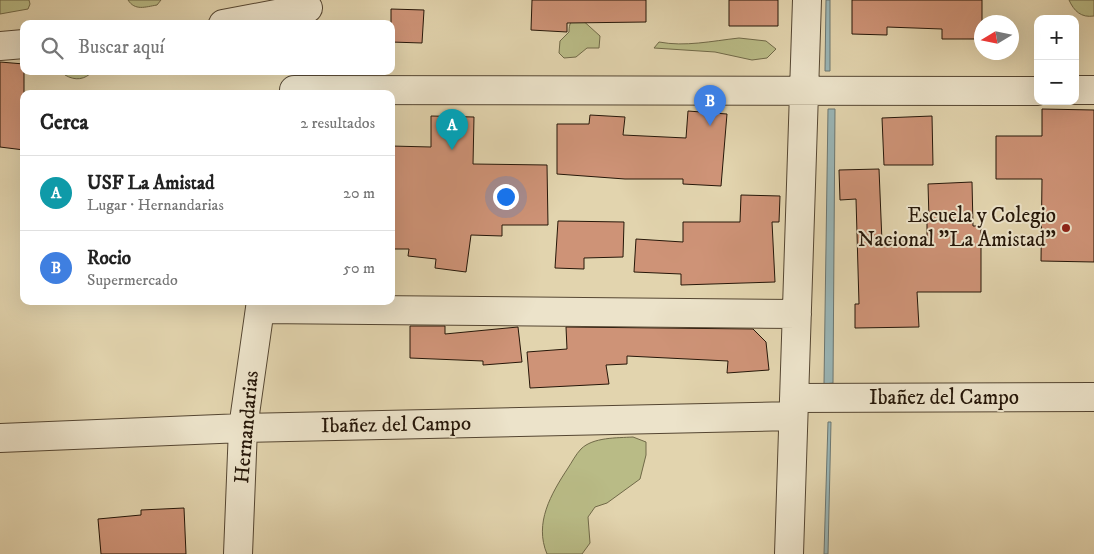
<!DOCTYPE html>
<html lang="es">
<head>
<meta charset="utf-8">
<style>
  :root { --surface:#fff; --page:#f2f2f2; --text:#222; --muted:#767676; --line:#e0e0e0; --accent:#8f2418 }
  body { margin:0; font-family:"IM FELL DW Pica",serif; background:var(--page); color:var(--text) }
  .controls { position:absolute; right:15px; top:15px; display:grid; overflow:hidden; border-radius:10px; box-shadow:0 5px 20px #0002 }
  .controls button { width:45px; height:45px; display:grid; place-items:center; padding:0; border:0; border-bottom:1px solid var(--line); background:var(--surface); color:var(--text); font:25px sans-serif }
  .compass { position:absolute; left:974px; top:15px; width:45px; height:45px; border-radius:50%; background:var(--surface); box-shadow:0 5px 20px #0002; rotate:260deg }
  .you { position:absolute; left:505px; top:196px; width:18px; height:18px; margin:-12px; border:4px solid #fff; border-radius:50%; background:#1a73e8; box-shadow:0 0 0 8px #1a73e833 }
  .badge { display:grid; place-items:center; width:32px; height:32px; border-radius:50%; background:var(--accent); color:#fff; font-size:16px; font-weight:700 }
  .pin { position:absolute; translate:-50% -41px; filter:drop-shadow(0 1px 2px #0008) }
  .pin::after { content:''; position:absolute; top:26px; width:18px; height:15px; background:inherit; clip-path:polygon(0 0,100% 0,50% 100%) }
  .list { margin:0; padding:0; list-style:none }
  h2 { display:flex; justify-content:space-between; align-items:center; height:65px; margin:0; padding:0 20px; font-size:21px }
  h2 small { font-size:16px; font-weight:400; color:var(--muted) }
  .list li { display:grid; grid-template-columns:32px 1fr auto; gap:15px; align-items:center; box-sizing:border-box; height:75px; padding:0 20px; border-top:1px solid var(--line) }
  .list b { display:block; font-size:19px; white-space:nowrap }
  .list p { margin:0; font-size:16px; white-space:nowrap; color:var(--muted) }
  .list em { font-size:16px; font-style:normal; color:var(--muted) }
  .icon { flex:none; width:28px; height:28px; fill:none; stroke:currentColor; stroke-width:2; stroke-linecap:round; stroke-linejoin:round }
  .map { position:relative; flex:none; width:1094px; height:554px; overflow:hidden }
  .search { position:absolute; background:var(--surface); box-shadow:0 5px 20px #0002; left:20px; top:20px; width:375px; height:55px; display:flex; align-items:center; gap:12px; box-sizing:border-box; padding:0 18px; border-radius:10px; color:var(--muted); font-size:19px }
  .panel { position:absolute; background:var(--surface); box-shadow:0 5px 20px #0002; left:20px; top:90px; width:375px; height:215px; border-radius:10px }
  .map>svg:first-child { display:block }
  .green { fill:#b9bb86; stroke:#706948 }
  .water { fill:#99b5b6; stroke:#6b7671 }
  .building { fill:#ce9377; stroke:#261709 }
  .lines { fill:none; stroke-linecap:round; stroke-linejoin:round }
  .minor-casing { stroke:#554632; stroke-width:30 }
  .minor { stroke:#ece3ca; stroke-width:28 }
  .poi-dot { fill:#8f2418; stroke:#ece3ca; stroke-width:2 }
  .labels { text-anchor:middle; dominant-baseline:central; stroke-width:4; stroke-linejoin:round; paint-order:stroke }
  .poi-label { font-size:21px; fill:#261709; stroke:#ece3ca; text-anchor:end }
  .street-label { font-size:21px; fill:#261709; stroke:#ece3ca }
</style>
</head>
<body>
<div class="map">
<svg width="1094" height="554" viewBox="0 0 1094 554">
  <rect width="100%" height="100%" fill="#e2d4ae"/>
  <filter id="stains"><feTurbulence type="fractalNoise" baseFrequency=".004" numOctaves="4"/><feColorMatrix values="0 0 0 0 .2 0 0 0 0 .09 0 0 0 0 .02 0 0 0 .5 -.17"/></filter>
  <radialGradient id="worn" r=".72"><stop offset=".6" stop-color="#630" stop-opacity="0"/><stop offset="1" stop-color="#630" stop-opacity=".3"/></radialGradient>
  <!-- green -->
  <path class="green" d="M 0,0 L 29,0 L 30,4 L 28,9 L 0,14 Z
    M 128,0 L 161,0 L 157,5 C 145,7 135,11 128,0 Z
    M 1069,0 L 1094,0 L 1094,16 C 1081,18 1074,11 1069,0 Z
    M 579,17 L 600,36 L 599,48 L 587,48 L 576,57 L 564,58 L 559,53 L 560,41 L 569,32 C 569,23 571,20 579,17 Z
    M 739,38 L 766,41 L 776,49 L 767,58 L 752,60 L 715,52 L 654,48 L 659,42 C 685,47 712,41 739,38 Z
    M 64,71 L 93,71 C 85,80 75,81 65,75 Z
    M 633,437 L 646,442 L 646,455 L 640,479 L 607,503 L 595,507 L 588,517 L 590,543 L 582,554 L 547,554 C 534,523 551,494 568,468 C 572,462 576,454 581,449 C 593,437 617,438 633,437 Z"/>
  <!-- water -->
  <path class="water" d="M 826,0 L 830,0 L 830,71 L 825,71 Z
    M 828,109 L 835,109 L 833,383 L 824,384 Z
    M 828,422 L 831,422 L 828,554 L 824,554 Z"/>
  <!-- building -->
  <path class="building" d="M 532,0 L 646,0 L 646,22 L 567,23 L 567,32 L 531,30 Z
    M 729,0 L 778,0 L 778,26 L 729,26 Z
    M 852,0 L 982,0 L 982,39 L 942,39 L 942,29 L 887,27 L 887,35 L 852,34 Z
    M 391,9 L 424,10 L 422,43 L 391,42 Z
    M 0,62 L 24,64 L 24,150 L 0,147 Z
    M 1042,109 L 1094,110 L 1094,262 L 1041,261 L 1042,179 L 996,179 L 996,136 L 1042,136 Z
    M 688,111 L 727,114 L 721,186 L 683,184 L 683,179 L 625,179 L 557,174 L 557,124 L 589,124 L 590,115 L 625,117 L 623,135 L 686,138 Z
    M 431,116 L 474,117 L 473,164 L 547,165 L 548,225 L 502,225 L 502,236 L 471,235 L 466,272 L 435,268 L 436,259 L 408,256 L 409,249 L 391,249 L 391,146 L 431,147 Z
    M 932,116 L 933,165 L 884,165 L 882,118 Z
    M 879,169 L 882,242 L 927,240 L 927,219 L 929,219 L 928,184 L 972,182 L 973,226 L 981,226 L 981,292 L 917,292 L 919,327 L 855,328 L 855,304 L 859,304 L 856,199 L 840,200 L 839,170 Z
    M 741,195 L 780,196 L 779,222 L 772,222 L 775,282 L 681,285 L 681,274 L 634,272 L 636,239 L 683,242 L 683,222 L 740,222 Z
    M 558,221 L 624,222 L 623,257 L 584,258 L 584,269 L 555,268 Z
    M 410,326 L 445,326 L 445,334 L 518,327 L 522,362 L 483,365 L 483,361 L 410,358 Z
    M 566,327 L 753,329 L 766,342 L 769,370 L 727,373 L 728,361 L 627,356 L 627,364 L 606,365 L 609,384 L 530,388 L 527,352 L 567,349 Z
    M 184,508 L 186,554 L 101,554 L 98,519 L 141,515 L 141,510 Z"/>
  <g class="lines">
    <defs>
      <path id="minor" d="M 223,24 L 308,8
        M 0,46 L 24,44
        M 294,90 L 1038,91
        M 1075,90 L 1094,90
        M 260,309 L 797,314
        M 794,398 L 1094,397
        M 0,438 L 243,428 L 793,416
        M 238,554 L 243,428 L 261,301
        M 789,554 L 807,0"/>
    </defs>
    <!-- minor casing -->
    <use href="#minor" class="minor-casing"/>
    <!-- minor -->
    <use href="#minor" class="minor"/>
  </g>
  <!-- markers -->
  <circle class="poi-dot" cx="1066" cy="228" r="5"/>
  <g class="labels">
    <!-- poi labels -->
    <g class="poi-label">
      <text x="1056" y="216">Escuela y Colegio<tspan x="1056" dy="24">Nacional "La Amistad"</tspan></text>
    </g>
    <!-- street labels -->
    <g class="street-label">
      <text x="944" y="398">Ibañez del Campo</text>
      <text transform="translate(396 425) rotate(-1)">Ibañez del Campo</text>
      <text transform="translate(247 427) rotate(-85)">Hernandarias</text>
    </g>
  </g>
  <rect width="100%" height="100%" filter="url(#stains)"/>
  <rect width="100%" height="100%" fill="url(#worn)"/>
</svg>
<div class="controls">
<button>+</button>
<button>−</button>
</div>
<svg class="compass" viewBox="-18 -18 36 36"><path d="M0-13l5 13h-10z" fill="#e53935"/><path d="M0 13l5-13h-10z" fill="#767676"/></svg>
<div class="you"></div>
<div class="pin badge" style="left:452px;top:150px;background:#0f9aa8">A</div>
<div class="pin badge" style="left:710px;top:126px;background:#3f7fe0">B</div>
<div class="search"><svg class="icon" aria-label="search" viewBox="0 0 24 24"><circle cx="10" cy="10" r="6"/><path d="M15 15l6 6"/></svg>Buscar aquí</div>
<section class="panel">
<h2>Cerca<small>2 resultados</small></h2>
<ul class="list">
<li><span class="badge" style="background:#0f9aa8">A</span><div><b>USF La Amistad</b><p>Lugar · Hernandarias</p></div><em>20 m</em></li>
<li><span class="badge" style="background:#3f7fe0">B</span><div><b>Rocio</b><p>Supermercado</p></div><em>50 m</em></li>
</ul>
</section>
</div>
</body>
</html>
